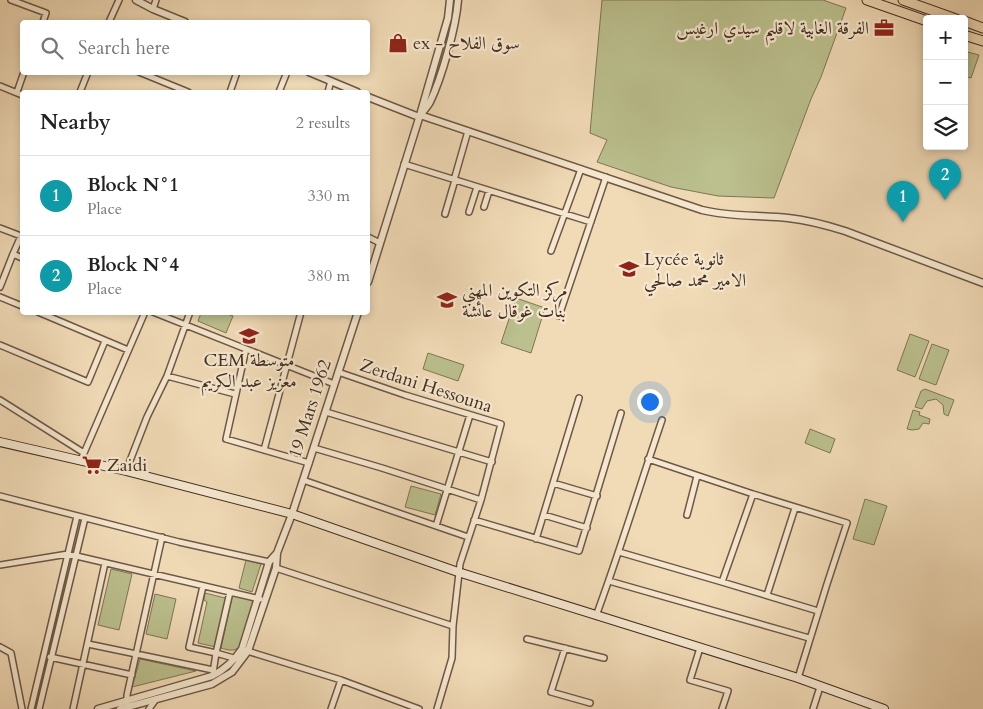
<!DOCTYPE html>
<html lang="en">
<head>
<meta charset="utf-8">
<style>
  :root { --surface:#fff; --page:#f6f6f6; --text:#222; --muted:#767676; --line:#e0e0e0; --accent:#0b8043 }
  body { margin:0; font-family:Cardo,Amiri,serif; background:var(--page); color:var(--text) }
  .controls { position:absolute; right:15px; top:15px; display:grid; overflow:hidden; border-radius:5px; box-shadow:0 2px 8px #0003 }
  .controls button { width:45px; height:45px; display:grid; place-items:center; padding:0; border:0; border-bottom:1px solid var(--line); background:var(--surface); color:var(--text); font:25px sans-serif }
  .you { position:absolute; left:649px; top:401px; width:18px; height:18px; margin:-12px; border:4px solid #fff; border-radius:50%; background:#1a73e8; box-shadow:0 0 0 8px #1a73e833 }
  .badge { display:grid; place-items:center; width:32px; height:32px; border-radius:50%; background:var(--accent); color:#fff; font-size:16px; font-weight:700 }
  .pin { position:absolute; translate:-50% -41px; filter:drop-shadow(0 1px 2px #0008) }
  .pin::after { content:''; position:absolute; top:26px; width:18px; height:15px; background:inherit; clip-path:polygon(0 0,100% 0,50% 100%) }
  .list { margin:0; padding:0; list-style:none }
  h2 { display:flex; justify-content:space-between; align-items:center; height:65px; margin:0; padding:0 20px; font-size:21px }
  h2 small { font-size:16px; font-weight:400; color:var(--muted) }
  .list li { display:grid; grid-template-columns:32px 1fr auto; gap:15px; align-items:center; box-sizing:border-box; height:80px; padding:0 20px; border-top:1px solid var(--line) }
  .list b { display:block; font-size:19px; white-space:nowrap }
  .list p { margin:0; font-size:16px; white-space:nowrap; color:var(--muted) }
  .list em { font-size:16px; font-style:normal; color:var(--muted) }
  .icon { flex:none; width:28px; height:28px; fill:none; stroke:currentColor; stroke-width:2; stroke-linecap:round; stroke-linejoin:round }
  .map { position:relative; flex:none; width:983px; height:709px; overflow:hidden }
  .search { position:absolute; background:var(--surface); box-shadow:0 2px 8px #0003; left:20px; top:20px; width:350px; height:55px; display:flex; align-items:center; gap:12px; box-sizing:border-box; padding:0 18px; border-radius:5px; color:var(--muted); font-size:19px }
  .panel { position:absolute; background:var(--surface); box-shadow:0 2px 8px #0003; left:20px; top:90px; width:350px; height:225px; border-radius:5px }
  .map>svg:first-child { display:block }
  .green { fill:#bbc08e; stroke:#7f7656 }
  .lines { fill:none; stroke-linecap:round; stroke-linejoin:round }
  .minor-casing { stroke:#6e5845; stroke-width:8 }
  .tertiary-casing { stroke:#6e5845; stroke-width:9 }
  .secondary-casing { stroke:#432d1f; stroke-width:10 }
  .trunk-casing { stroke:#432d1f; stroke-width:11 }
  .minor { stroke:#f6e8d0; stroke-width:5 }
  .tertiary { stroke:#f6e8d0; stroke-width:6 }
  .secondary { stroke:#f6e8d0; stroke-width:8 }
  .trunk { stroke:#f1dbb7; stroke-width:9 }
  .labels { text-anchor:middle; dominant-baseline:central; stroke-width:4.5; stroke-linejoin:round; paint-order:stroke }
  .poi-label { font-size:18px; fill:#432d1f; stroke:#f6e8d0; text-anchor:start }
  .street-label { font-size:18px; fill:#432d1f; stroke:#f6e8d0 }
</style>
</head>
<body>
<div class="map">
<svg width="983" height="709" viewBox="0 0 983 709">
  <rect width="100%" height="100%" fill="#f1dbb7"/>
  <filter id="stains"><feTurbulence type="fractalNoise" baseFrequency=".004" numOctaves="4"/><feColorMatrix values="0 0 0 0 .2 0 0 0 0 .09 0 0 0 0 .02 0 0 0 .5 -.17"/></filter>
  <radialGradient id="worn" r=".72"><stop offset=".6" stop-color="#630" stop-opacity="0"/><stop offset="1" stop-color="#630" stop-opacity=".3"/></radialGradient>
  <!-- green -->
  <path class="green" d="M 602,0 L 823,0 L 846,8 L 821,77 L 811,99 L 774,198 L 718,196 L 671,187 L 597,162 L 607,140 L 590,133 Z
    M 964,51 L 979,55 L 971,78 L 964,76 Z
    M 516,298 L 545,308 L 531,353 L 501,343 Z
    M 201,313 L 224,313 L 233,316 L 226,333 L 198,321 Z
    M 910,334 L 929,341 L 915,377 L 897,370 Z
    M 932,344 L 949,350 L 936,385 L 919,379 Z
    M 428,353 L 464,365 L 458,381 L 423,369 Z
    M 925,389 L 954,400 L 948,416 L 944,414 L 943,405 L 936,399 L 927,401 L 922,409 L 915,407 L 921,391 Z
    M 913,410 L 920,412 L 919,415 L 930,419 L 929,424 L 923,423 L 919,429 L 912,430 L 907,429 Z
    M 810,429 L 835,439 L 830,453 L 805,443 Z
    M 411,486 L 441,494 L 435,515 L 405,507 Z
    M 865,499 L 887,506 L 874,545 L 853,539 Z
    M 246,560 L 261,564 L 252,592 L 239,588 Z
    M 111,569 L 132,574 L 119,630 L 98,625 Z
    M 205,593 L 225,598 L 226,599 L 216,647 L 198,643 L 207,602 L 204,600 Z
    M 233,593 L 255,599 L 239,647 C 234,652 228,650 221,648 Z
    M 155,594 L 176,599 L 167,639 L 146,634 Z
    M 140,659 L 196,671 L 132,687 Z"/>
  <g class="lines">
    <defs>
      <path id="minor" d="M 11,0 L 46,13 L 43,22
        M 153,9 L 156,0
        M 109,22 L 119,0
        M 139,72 L 188,92
        M 0,86 L 22,95
        M 17,92 L 24,72
        M 80,92 L 88,72
        M 230,92 L 237,72
        M 279,92 L 287,72
        M 328,92 L 331,81
        M 404,164 L 591,222
        M 454,180 L 468,131
        M 484,207 L 489,191
        M 469,212 L 477,187
        M 445,214 L 455,180
        M 0,228 L 21,236 L 13,254
        M 368,237 L 380,243
        M 551,251 L 581,169
        M 0,287 L 13,254 L 22,258
        M 0,297 L 22,306
        M 38,312 L 128,350
        M 153,312 L 334,384
        M 559,316 L 606,177
        M 0,345 L 88,382 L 105,341
        M 246,349 L 226,439 L 309,463
        M 338,372 L 405,395 L 501,424 L 481,500 L 460,564 L 453,626 L 452,658 L 437,709
        M 167,376 L 235,394
        M 0,400 L 84,453
        M 326,412 L 492,462
        M 314,448 L 382,468 L 481,500
        M 264,450 L 301,312
        M 81,460 L 145,312
        M 126,471 L 147,417 L 167,376 L 190,312
        M 303,480 L 468,537
        M 553,483 L 597,496
        M 753,494 L 847,523 L 827,584 L 798,678
        M 0,496 L 179,542 L 269,562
        M 544,515 L 587,528
        M 687,515 L 697,476
        M 474,520 L 579,551 L 621,413
        M 436,526 L 470,415
        M 536,539 L 579,398
        M 619,552 L 722,582 L 753,494 L 648,459
        M 0,565 L 68,554 L 260,599
        M 276,568 L 453,626
        M 609,581 L 809,638
        M 722,582 L 818,611
        M 203,586 L 189,647 L 216,653 L 213,673
        M 230,592 L 216,653 L 237,659
        M 767,595 L 795,508
        M 596,616 C 620,551 640,485 662,420
        M 527,639 L 604,658
        M 88,644 L 213,670
        M 0,647 L 11,653 L 22,709
        M 565,648 L 551,692 L 590,703
        M 700,648 L 690,680 L 728,691 L 722,709
        M 244,650 L 341,680 L 419,709
        M 50,657 L 132,675
        M 127,703 L 127,695 L 162,537
        M 31,709 L 77,516
        M 39,709 L 85,518
        M 73,709 L 105,563
        M 149,709 L 156,699
        M 331,709 L 341,680
        M 813,709 L 820,687"/>
      <path id="tertiary" d="M 136,0 L 153,9 L 185,22
        M 309,72 L 357,92
        M 368,97 L 419,117
        M 421,114 C 424,110 428,106 430,102 C 442,77 456,27 458,0
        M 420,115 L 702,210 C 730,217 759,215 788,218 C 807,220 826,225 845,231 L 983,283
        M 368,282 L 420,115 L 448,18 L 450,0
        M 98,709 L 212,676 C 226,669 234,661 242,649 L 269,562 L 277,553 L 292,514 L 358,312
        M 120,709 L 212,684 L 232,672 L 248,651 L 276,568 L 277,553"/>
      <path id="secondary" d="M 0,442 L 126,471 L 292,514 L 458,572 L 798,678 L 884,709"/>
      <path id="trunk" d="M 867,0 L 927,21
        M 903,0 L 956,19
        M 964,21 L 983,28
        M 964,35 L 983,41"/>
    </defs>
    <!-- minor casing -->
    <use href="#minor" class="minor-casing"/>
    <!-- tertiary casing -->
    <use href="#tertiary" class="tertiary-casing"/>
    <!-- secondary casing -->
    <use href="#secondary" class="secondary-casing"/>
    <!-- trunk casing -->
    <use href="#trunk" class="trunk-casing"/>
    <!-- minor -->
    <use href="#minor" class="minor"/>
    <!-- tertiary -->
    <use href="#tertiary" class="tertiary"/>
    <!-- secondary -->
    <use href="#secondary" class="secondary"/>
    <!-- trunk -->
    <use href="#trunk" class="trunk"/>
  </g>
  <!-- icons -->
  <defs>
    <symbol id="office-bare" viewBox="-9 -9 18 18"><path d="M-6-3h4V-5.5h4V-3h4V5H-6ZM-1-4.5V-3h2v-1.5ZM-6 0V1H6V0Z" fill="#8f2418" stroke="#f6e8d0" stroke-width="2.5" paint-order="stroke"/></symbol>
    <symbol id="shop-bare" viewBox="-9 -9 18 18"><path d="M-5-2.5h2.3a2.7 3.5 0 0 1 5.4 0H5L5.5 6h-11ZM-1.5-2.5h3a1.5 2.3 0 0 0-3 0Z" fill="#8f2418" stroke="#f6e8d0" stroke-width="2.5" paint-order="stroke"/></symbol>
    <symbol id="school-bare" viewBox="-9 -9 18 18"><path d="M0-5L7-2L0 1L-7-2ZM-4 1L0 2.5L4 1V4Q0 6-4 4Z" fill="#8f2418" stroke="#f6e8d0" stroke-width="2.5" paint-order="stroke"/></symbol>
    <symbol id="university-bare" viewBox="-9 -9 18 18"><path d="M0-5L7-2L0 1L-7-2ZM-4 1L0 2.5L4 1V4Q0 6-4 4Z" fill="#8f2418" stroke="#f6e8d0" stroke-width="2.5" paint-order="stroke"/></symbol>
    <symbol id="supermarket-bare" viewBox="-9 -9 18 18"><path d="M-6-5.5h2.5l.6 2H6L4.5 2H-2.5L-4.4-4H-6ZM-1.5 3.2a1.3 1.3 0 1 0 .1 0ZM3 3.2a1.3 1.3 0 1 0 .1 0Z" fill="#8f2418" stroke="#f6e8d0" stroke-width="2.5" paint-order="stroke"/></symbol>
  </defs>
  <g fill-rule="evenodd">
    <use href="#office-bare" x="870" y="14" width="28" height="28"/>
    <use href="#shop-bare" x="384" y="29" width="28" height="28"/>
    <use href="#school-bare" x="615" y="255" width="28" height="28"/>
    <use href="#university-bare" x="433" y="286" width="28" height="28"/>
    <use href="#school-bare" x="235" y="322" width="28" height="28"/>
    <use href="#supermarket-bare" x="78" y="451" width="28" height="28"/>
  </g>
  <g class="labels">
    <!-- poi labels -->
    <g class="poi-label">
      <text x="869" y="28" text-anchor="end">الفرقة الغابية لاقليم سيدي ارغيس</text>
      <text x="413" y="43">ex - سوق الفلاح</text>
      <text x="644" y="259">Lycée ثانوية<tspan x="644" dy="21">الامير محمد صالحي</tspan></text>
      <text x="462" y="290">مركز التكوين المهني<tspan x="462" dy="21">بنات غوقال عائشة</tspan></text>
      <text x="249" y="360" text-anchor="middle">CEM متوسطة<tspan x="249" dy="21">معزيز عبد الكريم</tspan></text>
      <text x="107" y="465">Zaidi</text>
    </g>
    <!-- street labels -->
    <g class="street-label">
      <text transform="translate(426 386) rotate(18)">Zerdani Hessouna</text>
      <text transform="translate(310 409) rotate(-72)">19 Mars 1962</text>
    </g>
  </g>
  <rect width="100%" height="100%" filter="url(#stains)"/>
  <rect width="100%" height="100%" fill="url(#worn)"/>
</svg>
<div class="controls">
<button>+</button>
<button>−</button>
<button><svg class="icon" aria-label="layers" viewBox="0 0 24 24"><path d="M12 4l9 5-9 5-9-5zM3 14l9 5 9-5"/></svg></button>
</div>
<div class="you"></div>
<div class="pin badge" style="left:903px;top:222px;background:#0f9aa8">1</div>
<div class="pin badge" style="left:945px;top:200px;background:#0f9aa8">2</div>
<div class="search"><svg class="icon" aria-label="search" viewBox="0 0 24 24"><circle cx="10" cy="10" r="6"/><path d="M15 15l6 6"/></svg>Search here</div>
<section class="panel">
<h2>Nearby<small>2 results</small></h2>
<ul class="list">
<li><span class="badge" style="background:#0f9aa8">1</span><div><b>Block N°1</b><p>Place</p></div><em>330 m</em></li>
<li><span class="badge" style="background:#0f9aa8">2</span><div><b>Block N°4</b><p>Place</p></div><em>380 m</em></li>
</ul>
</section>
</div>
</body>
</html>
